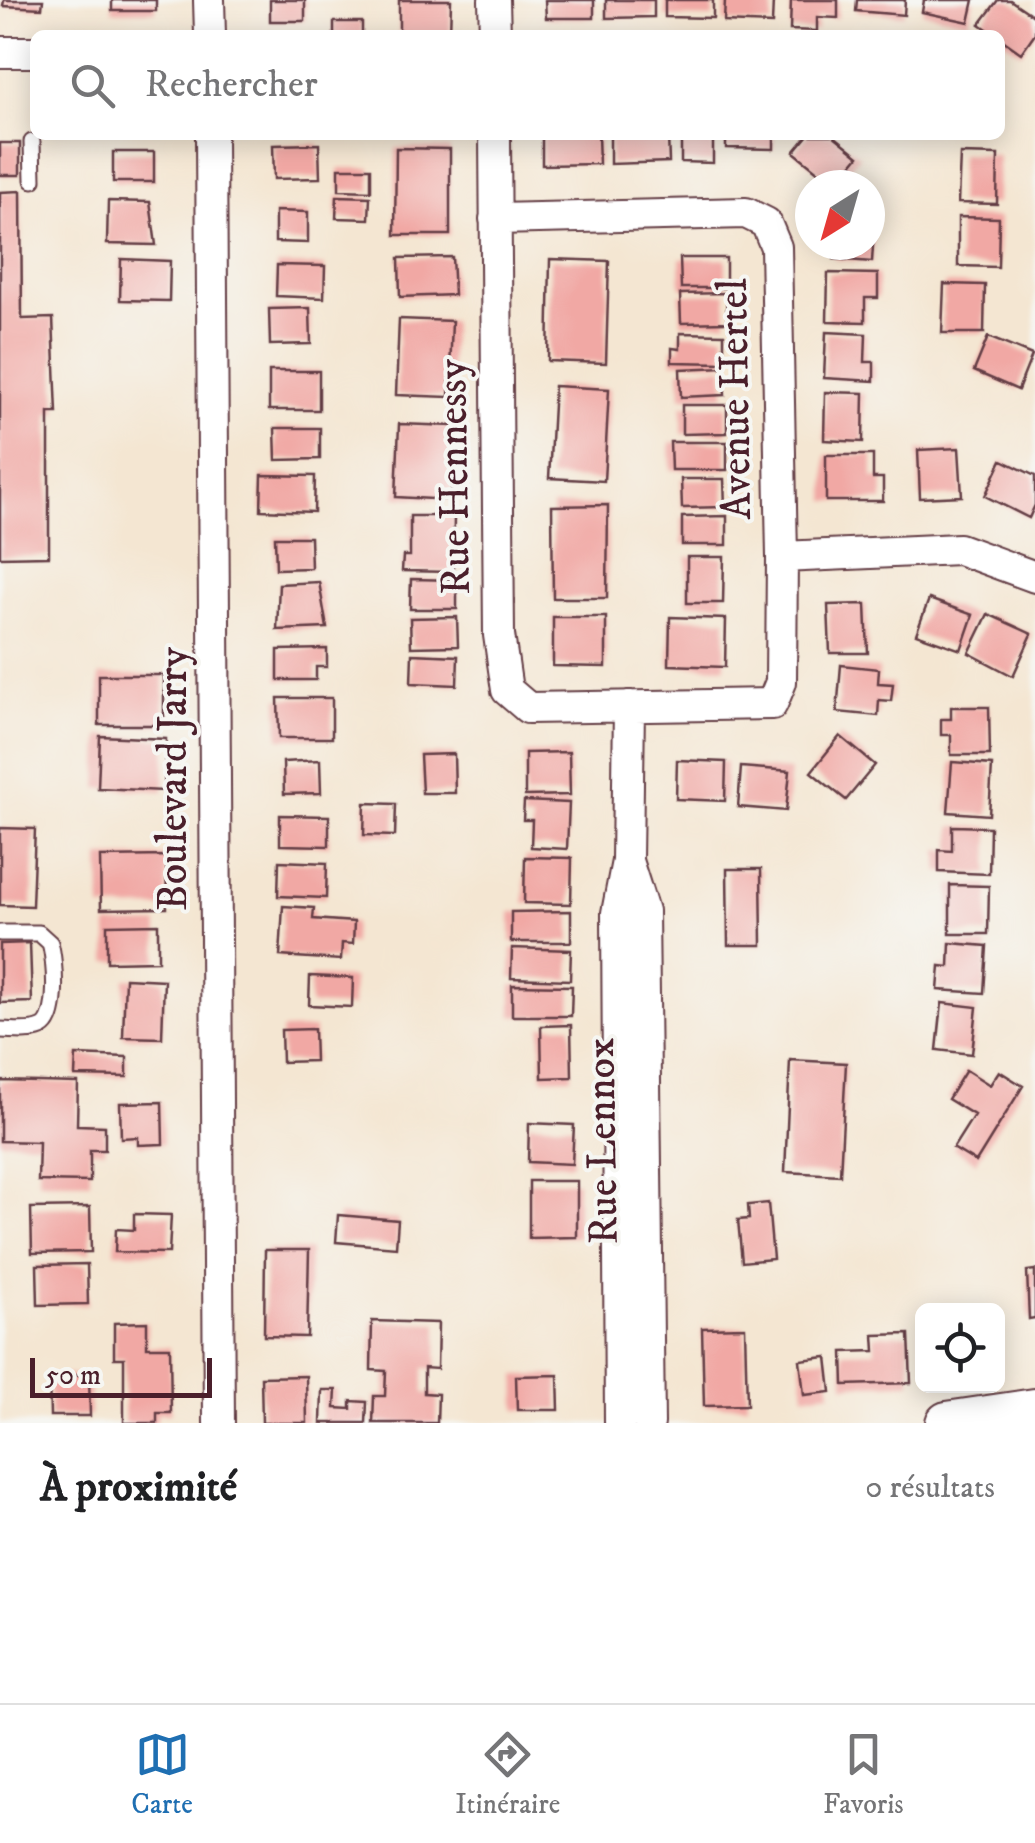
<!DOCTYPE html>
<html lang="fr">
<head>
<meta charset="utf-8">
<style>
  :root { --surface:#fff; --page:#f6f6f6; --text:#202124; --muted:#757577; --line:#e0e0e0; --accent:#1f6fb2 }
  body { margin:0; font-family:"IM FELL DW Pica",serif; background:var(--page); color:var(--text) }
  .controls { position:absolute; right:30px; bottom:30px; display:grid; overflow:hidden; border-radius:15px; box-shadow:0 5px 25px #0003 }
  .controls button { width:90px; height:90px; display:grid; place-items:center; padding:0; border:0; border-bottom:2px solid var(--line); background:var(--surface); color:var(--text); font:50px sans-serif }
  .compass { position:absolute; left:795px; top:170px; width:90px; height:90px; border-radius:50%; background:var(--surface); box-shadow:0 5px 25px #0003; rotate:217deg }
  .scale { position:absolute; left:30px; bottom:25px; width:182px; box-sizing:border-box; padding-left:10px; border:5px solid #4a1f2b; border-top:0; font-size:28px; line-height:35px; white-space:nowrap; color:#4a1f2b; -webkit-text-stroke:8px #f6f6f2; paint-order:stroke }
  .list { margin:0; padding:0; list-style:none }
  h2 { display:flex; justify-content:space-between; align-items:center; height:130px; margin:0; padding:0 40px; font-size:42px }
  h2 small { font-size:32px; font-weight:400; color:var(--muted) }
  .icon { flex:none; width:55px; height:55px; fill:none; stroke:currentColor; stroke-width:2; stroke-linecap:round; stroke-linejoin:round }
  .map { position:relative; flex:none; width:1035px; height:1423px; overflow:hidden }
  .search { position:absolute; background:var(--surface); box-shadow:0 5px 25px #0003; left:30px; right:30px; top:30px; height:110px; display:flex; align-items:center; gap:25px; box-sizing:border-box; padding:0 35px; border-radius:15px; color:var(--muted); font-size:38px }
  .sheet { height:280px; background:var(--surface) }
  nav { display:flex; justify-content:space-around; align-items:center; box-sizing:border-box; height:140px; border-top:2px solid var(--line); background:var(--surface); font-size:28px; color:var(--muted) }
  nav a { display:grid; justify-items:center; gap:5px }
  nav .on { color:var(--accent) }
  .map>svg:first-child { display:block }
  .building { fill:#f1a8a4 }
  .lines { fill:none; stroke-linecap:round; stroke-linejoin:round }
  .lane-casing { stroke:#643d44; stroke-width:19 }
  .street-casing { stroke:#643d44; stroke-width:34 }
  .secondary-casing { stroke:#643d44; stroke-width:46 }
  .lane { stroke:#fff; stroke-width:15 }
  .street { stroke:#fff; stroke-width:30 }
  .secondary { stroke:#fff; stroke-width:42 }
  .labels { text-anchor:middle; dominant-baseline:central; stroke-width:8; stroke-linejoin:round; paint-order:stroke }
  .street-label { font-size:42px; fill:#4a1f2b; stroke:#f6f6f2 }
</style>
</head>
<body>
<div class="map">
<svg width="1035" height="1423" viewBox="0 0 1035 1423">
  <rect width="100%" height="100%" fill="#f6f6f2"/>
  <filter id="ink" filterUnits="userSpaceOnUse"><feTurbulence type="fractalNoise" baseFrequency=".01" numOctaves="2"/><feDisplacementMap in="SourceGraphic" scale="20" xChannelSelector="R" yChannelSelector="G"/><feConvolveMatrix kernelMatrix="1 2 1 2 8 2 1 2 1" color-interpolation-filters="sRGB"/></filter>
  <filter id="wash" filterUnits="userSpaceOnUse"><feTurbulence type="fractalNoise" baseFrequency=".0048" numOctaves="4" result="noise"/><feDisplacementMap in="SourceGraphic" scale="40" xChannelSelector="R" yChannelSelector="G"/><feGaussianBlur stdDeviation="2.25" result="paint"/><feColorMatrix in="noise" values="0 0 0 0 0 0 0 0 0 0 0 0 0 0 0 0 0 1.4 0 .05"/><feComposite in="paint" operator="in"/></filter>
  <g filter="url(#wash)">
    <rect width="100%" height="100%" fill="#f4e6d2"/>
    <g id="blocks">
      <!-- building -->
      <path class="building" d="M 4,0 L 43,0 L 42,8 L 3,6 Z
        M 112,0 L 156,0 L 156,11 L 112,11 Z
        M 270,0 L 305,0 L 305,21 L 270,21 Z
        M 399,0 L 451,0 L 450,35 L 399,35 Z
        M 545,0 L 594,0 L 594,18 L 546,18 Z
        M 606,0 L 654,0 L 654,17 L 606,18 Z
        M 665,0 L 713,0 L 713,18 L 665,17 Z
        M 725,0 L 773,0 L 772,24 L 724,22 Z
        M 791,0 L 838,0 L 838,18 L 817,17 L 817,31 L 790,30 Z
        M 857,0 L 905,0 L 904,15 L 856,11 Z
        M 924,0 L 974,0 L 969,22 L 922,12 Z
        M 998,0 L 1010,0 L 1035,17 L 1035,33 L 1021,53 L 980,24 Z
        M 334,22 L 362,22 L 362,35 L 334,35 Z
        M 542,135 L 598,135 L 599,164 L 542,165 Z
        M 610,135 L 668,135 L 669,162 L 610,164 Z
        M 681,135 L 713,135 L 713,163 L 681,162 Z
        M 726,135 L 774,135 L 774,149 L 726,148 Z
        M 808,135 L 833,135 L 859,156 L 835,185 L 794,152 Z
        M 0,143 L 20,143 L 20,175 L 0,175 Z
        M 319,144 L 320,178 L 274,179 L 273,145 Z
        M 396,148 L 450,149 L 450,235 L 395,235 Z
        M 113,152 L 154,152 L 154,182 L 113,182 Z
        M 960,154 L 998,155 L 997,204 L 958,203 Z
        M 339,168 L 371,168 L 371,191 L 339,190 Z
        M 21,191 L 22,319 L 53,318 L 57,413 L 49,413 L 49,556 L 0,557 L 0,192 Z
        M 337,196 L 370,197 L 369,219 L 336,218 Z
        M 108,201 L 150,202 L 156,245 L 107,244 Z
        M 275,211 L 308,212 L 308,243 L 275,242 Z
        M 870,214 L 875,214 L 872,262 L 834,259 L 835,245 L 870,245 Z
        M 958,217 L 999,218 L 998,267 L 958,266 Z
        M 452,257 L 454,295 L 400,297 L 399,258 Z
        M 680,258 L 726,258 L 726,288 L 681,288 Z
        M 121,259 L 170,261 L 169,301 L 120,300 Z
        M 550,259 L 609,261 L 606,363 L 548,361 Z
        M 277,265 L 325,266 L 324,298 L 276,296 Z
        M 828,273 L 878,274 L 878,298 L 865,298 L 865,322 L 827,321 Z
        M 944,284 L 985,285 L 984,333 L 942,333 Z
        M 726,293 L 727,322 L 681,323 L 680,294 Z
        M 310,308 L 311,344 L 270,345 L 269,309 Z
        M 399,319 L 452,321 L 449,397 L 396,395 Z
        M 826,332 L 866,334 L 865,362 L 874,362 L 874,381 L 824,378 Z
        M 680,333 L 724,334 L 724,363 L 672,362 L 672,348 L 680,349 Z
        M 988,337 L 1032,355 L 1018,390 L 974,371 Z
        M 724,367 L 725,395 L 681,397 L 680,369 Z
        M 269,371 L 319,371 L 319,410 L 269,410 Z
        M 554,386 L 609,389 L 604,481 L 549,478 Z
        M 825,392 L 864,393 L 863,442 L 824,440 Z
        M 682,405 L 727,405 L 727,433 L 682,434 Z
        M 399,424 L 454,426 L 451,500 L 396,497 Z
        M 275,428 L 320,428 L 320,459 L 276,460 Z
        M 670,442 L 727,442 L 727,470 L 671,470 Z
        M 959,448 L 962,496 L 920,498 L 918,450 Z
        M 826,455 L 873,455 L 873,478 L 883,478 L 883,501 L 826,501 Z
        M 1002,460 L 1035,476 L 1035,505 L 1029,518 L 985,496 Z
        M 262,475 L 315,476 L 314,512 L 261,510 Z
        M 681,479 L 724,479 L 725,507 L 682,508 Z
        M 608,505 L 607,598 L 553,598 L 552,506 Z
        M 410,516 L 454,516 L 453,572 L 402,571 L 403,556 L 410,556 Z
        M 727,516 L 727,545 L 682,545 L 682,517 Z
        M 275,537 L 310,537 L 311,568 L 276,569 Z
        M 687,557 L 724,557 L 723,603 L 687,603 Z
        M 411,579 L 457,580 L 457,609 L 410,609 Z
        M 319,582 L 327,628 L 277,630 L 279,584 Z
        M 929,599 L 973,615 L 961,650 L 916,634 Z
        M 866,604 L 868,653 L 830,653 L 828,605 Z
        M 988,614 L 1032,634 L 1013,676 L 969,653 Z
        M 457,617 L 458,646 L 411,647 L 410,618 Z
        M 553,617 L 606,617 L 606,667 L 553,666 Z
        M 670,617 L 726,619 L 725,667 L 669,665 Z
        M 327,649 L 327,667 L 316,667 L 316,680 L 278,680 L 278,650 Z
        M 412,654 L 458,656 L 457,685 L 411,683 Z
        M 841,665 L 879,669 L 878,683 L 893,684 L 891,701 L 879,700 L 878,716 L 837,712 Z
        M 99,675 L 164,675 L 164,725 L 99,725 Z
        M 278,698 L 332,698 L 332,738 L 279,738 Z
        M 951,707 L 989,707 L 990,755 L 951,755 L 951,735 L 941,735 L 941,719 L 951,719 Z
        M 100,736 L 166,739 L 164,791 L 98,788 Z
        M 840,736 L 875,765 L 846,800 L 811,772 Z
        M 569,752 L 570,795 L 525,796 L 525,753 Z
        M 454,754 L 455,793 L 422,793 L 420,755 Z
        M 320,760 L 321,793 L 284,794 L 283,762 Z
        M 677,760 L 726,762 L 725,801 L 676,799 Z
        M 952,762 L 992,765 L 989,815 L 948,812 Z
        M 741,767 L 790,771 L 786,811 L 738,807 Z
        M 524,801 L 569,803 L 567,849 L 531,847 L 532,820 L 523,820 Z
        M 365,803 L 396,804 L 395,836 L 364,835 Z
        M 280,815 L 329,816 L 329,846 L 280,845 Z
        M 952,826 L 990,827 L 989,874 L 939,872 L 939,850 L 952,851 Z
        M 0,828 L 35,829 L 32,906 L 0,905 Z
        M 166,856 L 167,908 L 101,909 L 100,857 Z
        M 525,857 L 572,858 L 571,904 L 524,903 Z
        M 279,861 L 327,863 L 326,898 L 278,896 Z
        M 727,869 L 761,869 L 762,945 L 728,945 Z
        M 950,885 L 989,886 L 988,934 L 950,934 Z
        M 283,906 L 314,908 L 313,919 L 354,922 L 353,944 L 342,943 L 341,960 L 280,956 Z
        M 571,911 L 571,942 L 511,942 L 511,912 Z
        M 158,924 L 158,961 L 107,962 L 107,925 Z
        M 30,943 L 32,1002 L 0,1003 L 0,944 Z
        M 950,943 L 987,946 L 984,993 L 938,990 L 940,966 L 949,967 Z
        M 512,948 L 571,950 L 570,980 L 511,978 Z
        M 310,976 L 353,978 L 352,1007 L 309,1005 Z
        M 125,978 L 164,980 L 162,1038 L 123,1037 Z
        M 512,985 L 572,986 L 571,1016 L 512,1016 Z
        M 942,1003 L 977,1007 L 972,1054 L 937,1050 Z
        M 571,1025 L 572,1077 L 542,1078 L 541,1026 Z
        M 314,1029 L 315,1061 L 282,1062 L 281,1030 Z
        M 76,1055 L 127,1057 L 127,1077 L 75,1076 Z
        M 790,1060 L 846,1063 L 840,1175 L 785,1172 Z
        M 966,1070 L 990,1085 L 999,1071 L 1023,1086 L 976,1162 L 953,1148 L 974,1115 L 948,1099 Z
        M 0,1081 L 78,1083 L 77,1125 L 105,1126 L 105,1150 L 90,1150 L 90,1182 L 38,1181 L 39,1142 L 0,1141 Z
        M 162,1102 L 163,1144 L 138,1145 L 138,1137 L 121,1138 L 120,1103 Z
        M 529,1123 L 574,1125 L 572,1164 L 528,1162 Z
        M 529,1181 L 577,1181 L 577,1237 L 529,1238 Z
        M 768,1203 L 773,1259 L 742,1262 L 738,1220 L 749,1219 L 748,1205 Z
        M 90,1207 L 91,1252 L 32,1253 L 31,1208 Z
        M 134,1214 L 171,1215 L 169,1253 L 115,1252 L 116,1229 L 134,1230 Z
        M 338,1215 L 398,1220 L 396,1247 L 336,1242 Z
        M 265,1250 L 309,1250 L 307,1337 L 264,1336 Z
        M 87,1264 L 88,1304 L 38,1305 L 37,1265 Z
        M 1035,1270 L 1035,1318 L 1029,1319 L 1027,1271 Z
        M 372,1321 L 438,1323 L 437,1369 L 424,1368 L 424,1393 L 438,1394 L 437,1423 L 373,1423 L 374,1396 L 385,1396 L 386,1371 L 371,1370 Z
        M 147,1322 L 147,1347 L 170,1347 L 171,1413 L 157,1413 L 157,1423 L 124,1423 L 124,1358 L 114,1358 L 114,1323 Z
        M 745,1327 L 747,1405 L 704,1406 L 702,1328 Z
        M 909,1334 L 911,1383 L 844,1385 L 843,1352 L 875,1351 L 874,1335 Z
        M 827,1357 L 831,1392 L 804,1395 L 800,1360 Z
        M 49,1375 L 89,1375 L 90,1416 L 50,1416 Z
        M 558,1375 L 559,1410 L 517,1410 L 516,1376 Z
        M 306,1376 L 307,1423 L 262,1423 L 261,1377 Z
        M 322,1390 L 336,1390 L 335,1408 L 351,1409 L 351,1401 L 367,1402 L 366,1423 L 321,1423 Z"/>
    </g>
  </g>
  <g filter="url(#ink)">
    <use href="#blocks" fill-opacity="0" stroke="#643d44" stroke-width="2.5"/>
    <g class="lines">
      <defs>
        <path id="lane" d="M 32,142 L 33,180
          M 0,933 L 39,933 L 50,943 C 55,959 60,1022 41,1028 C 29,1033 12,1030 0,1030"/>
        <path id="street" d="M 209,0 L 210,35
          M 494,0 L 495,35
          M 0,52 L 35,52
          M 211,135 L 219,1423
          M 495,135 L 499,635 L 507,690 L 528,708 L 772,704 L 781,682 L 782,557 L 776,247 L 766,223 L 746,213 L 495,219
          M 782,557 L 959,549 L 1035,577
          M 628,864 L 643,911 L 649,1423
          M 620,1423 L 617,913 L 627,861 L 629,706"/>
        <path id="secondary" d="M 947,1423 L 1035,1410"/>
      </defs>
      <!-- lane casing -->
      <use href="#lane" class="lane-casing"/>
      <!-- street casing -->
      <use href="#street" class="street-casing"/>
      <!-- secondary casing -->
      <use href="#secondary" class="secondary-casing"/>
      <!-- lane -->
      <use href="#lane" class="lane"/>
      <!-- street -->
      <use href="#street" class="street"/>
      <!-- secondary -->
      <use href="#secondary" class="secondary"/>
    </g>
  </g>
  <g class="labels">
    <!-- street labels -->
    <g class="street-label">
      <text transform="translate(736 399) rotate(-91)">Avenue Hertel</text>
      <text transform="translate(455 477) rotate(-91)">Rue Hennessy</text>
      <text transform="translate(174 779) rotate(-90)">Boulevard Jarry</text>
      <text transform="translate(603 1141) rotate(-91)">Rue Lennox</text>
    </g>
  </g>
</svg>
<div class="controls">
<button><svg class="icon" aria-label="locate" viewBox="0 0 24 24"><circle cx="12" cy="12" r="6"/><path d="M12 2v4M12 18v4M2 12h4M18 12h4"/></svg></button>
</div>
<svg class="compass" viewBox="-18 -18 36 36"><path d="M0-13l5 13h-10z" fill="#e53935"/><path d="M0 13l5-13h-10z" fill="#757577"/></svg>
<div class="scale">50 m</div>
<div class="search"><svg class="icon" aria-label="search" viewBox="0 0 24 24"><circle cx="10" cy="10" r="6"/><path d="M15 15l6 6"/></svg>Rechercher</div>
</div>
<section class="sheet">
<h2>À proximité<small>0 résultats</small></h2>
<ul class="list">
</ul>
</section>
<nav>
<a class="on"><svg class="icon" aria-label="map" viewBox="0 0 24 24"><path d="M3 6l6-2 6 2 6-2v14l-6 2-6-2-6 2zM9 4v14M15 6v14"/></svg>Carte</a>
<a><svg class="icon" aria-label="directions" viewBox="0 0 24 24"><path d="M12 3l9 9-9 9-9-9zM9 14v-3h6M13 9l2 2-2 2"/></svg>Itinéraire</a>
<a><svg class="icon" aria-label="saved" viewBox="0 0 24 24"><path d="M7 4h10v16l-5-4-5 4z"/></svg>Favoris</a>
</nav>
</body>
</html>
